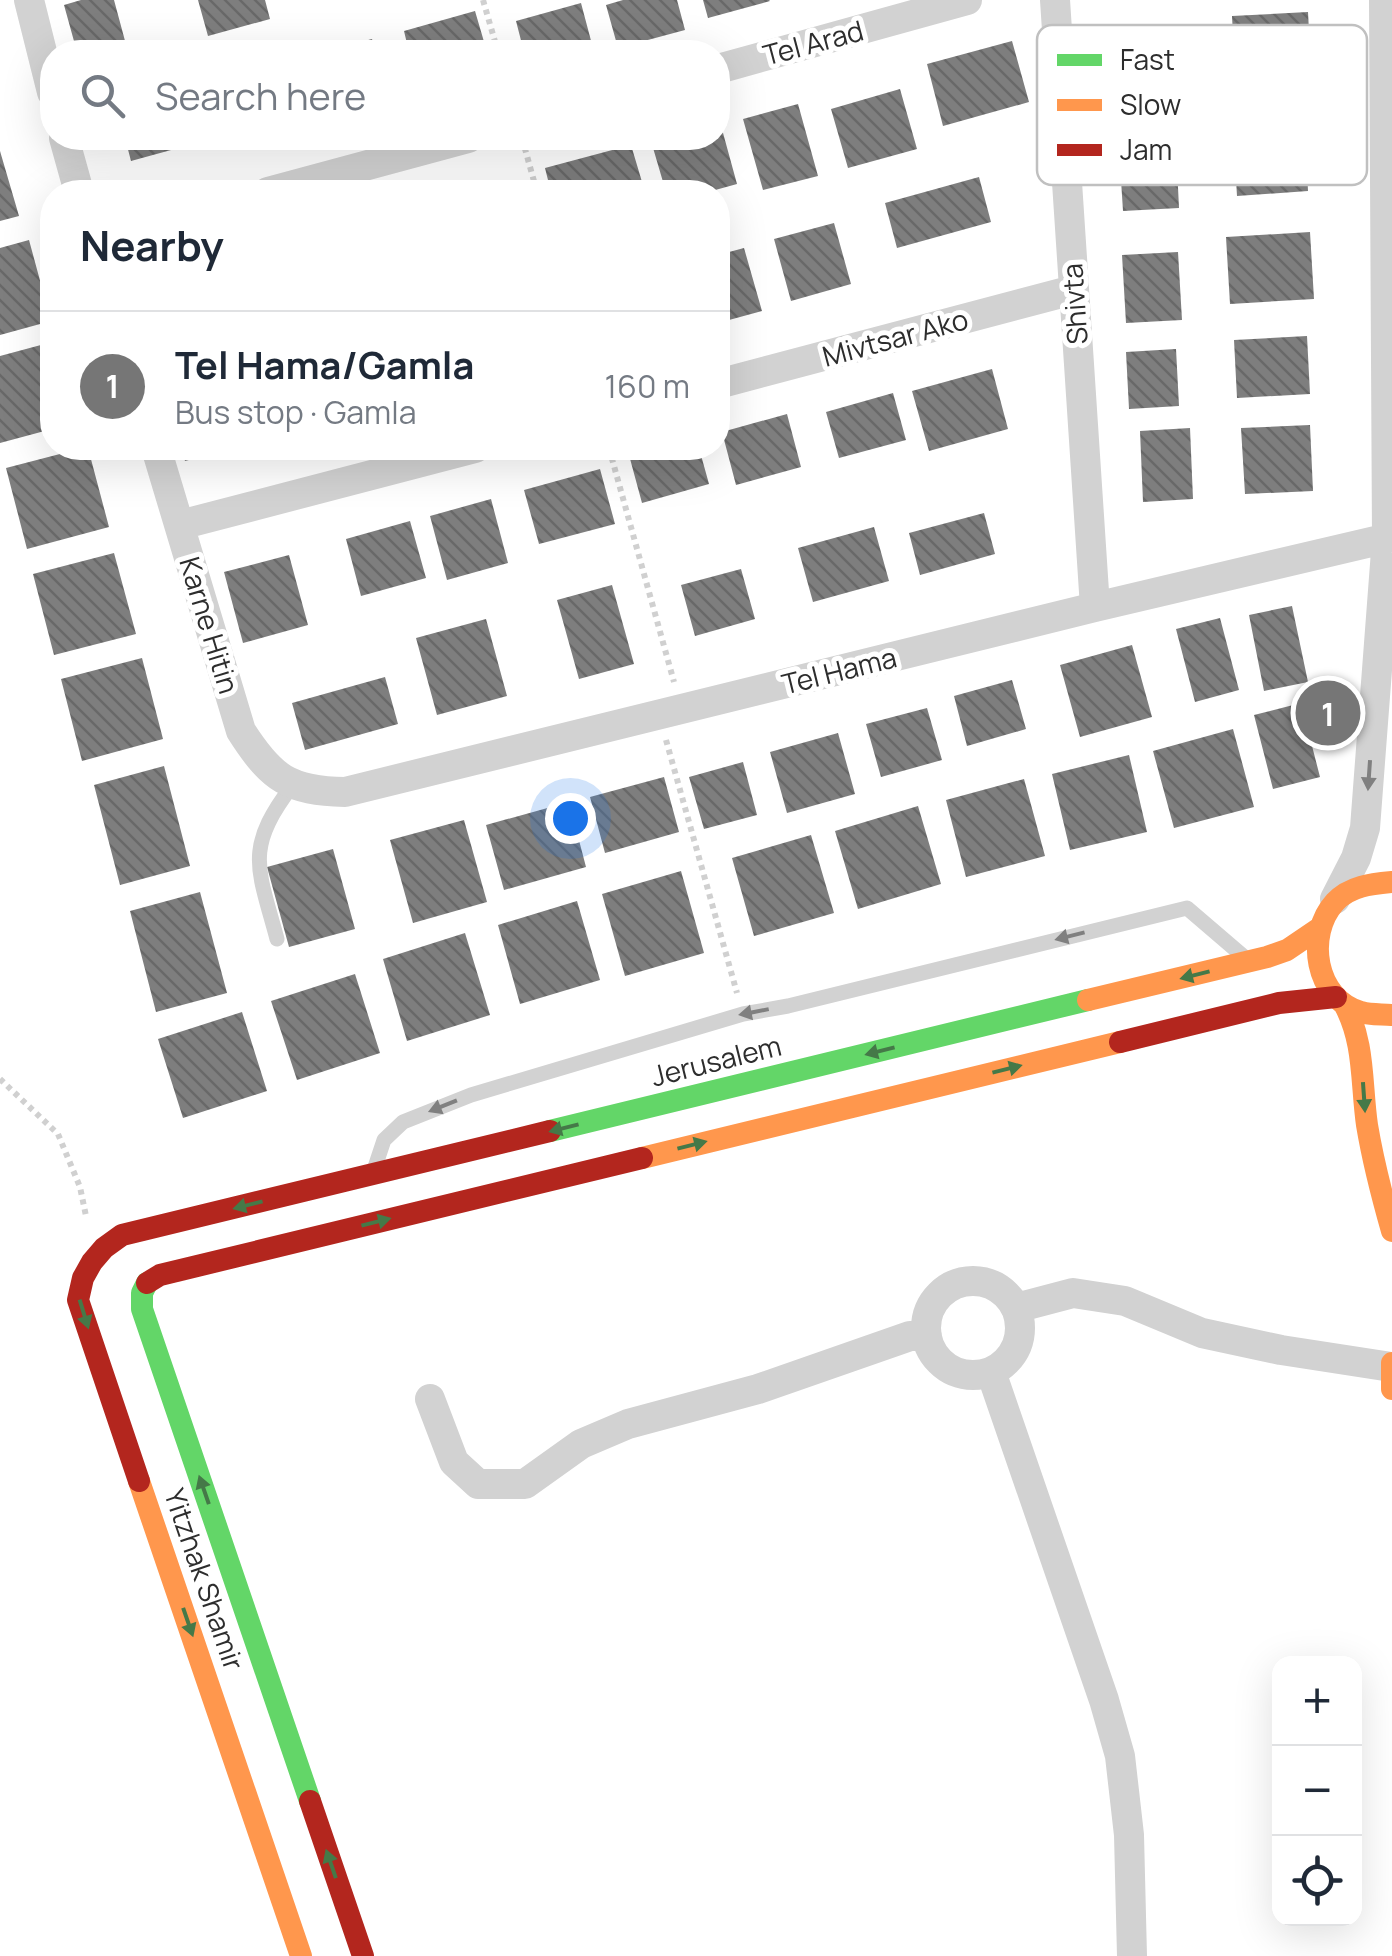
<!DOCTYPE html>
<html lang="en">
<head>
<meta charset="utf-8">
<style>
  :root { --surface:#fff; --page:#f6f6f7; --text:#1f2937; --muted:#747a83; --line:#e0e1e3; --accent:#767676 }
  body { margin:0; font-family:Manrope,sans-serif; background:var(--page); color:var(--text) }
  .controls { position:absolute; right:30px; bottom:30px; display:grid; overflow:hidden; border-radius:20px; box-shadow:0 10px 40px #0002 }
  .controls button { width:90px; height:90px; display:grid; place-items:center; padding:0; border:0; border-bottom:2px solid var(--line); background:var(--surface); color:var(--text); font:50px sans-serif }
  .you { position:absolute; left:570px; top:818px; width:35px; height:35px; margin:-25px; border:8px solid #fff; border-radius:50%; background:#1a73e8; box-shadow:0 0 0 15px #1a73e833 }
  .badge { display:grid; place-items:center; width:65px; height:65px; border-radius:50%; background:var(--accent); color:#fff; font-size:32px; font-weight:700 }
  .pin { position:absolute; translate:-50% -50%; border:5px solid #fff; box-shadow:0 2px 10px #0006 }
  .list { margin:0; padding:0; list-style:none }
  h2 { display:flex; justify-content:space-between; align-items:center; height:130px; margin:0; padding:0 40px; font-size:42px }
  h2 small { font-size:32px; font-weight:400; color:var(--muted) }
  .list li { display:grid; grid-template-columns:65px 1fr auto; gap:30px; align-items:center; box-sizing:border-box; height:150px; padding:0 40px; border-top:2px solid var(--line) }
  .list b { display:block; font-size:38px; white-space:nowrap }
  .list p { margin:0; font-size:32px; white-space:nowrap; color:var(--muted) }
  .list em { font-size:32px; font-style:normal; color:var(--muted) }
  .icon { flex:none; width:55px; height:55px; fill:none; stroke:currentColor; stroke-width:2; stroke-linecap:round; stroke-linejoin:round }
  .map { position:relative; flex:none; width:1392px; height:1956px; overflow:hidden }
  .search { position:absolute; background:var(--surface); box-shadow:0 10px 40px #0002; left:40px; top:40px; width:690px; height:110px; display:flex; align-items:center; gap:25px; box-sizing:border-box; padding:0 35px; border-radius:40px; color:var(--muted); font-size:38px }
  .panel { position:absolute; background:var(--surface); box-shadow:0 10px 40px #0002; left:40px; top:180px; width:690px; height:280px; border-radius:40px }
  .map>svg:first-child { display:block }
  .building { fill:url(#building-back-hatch) }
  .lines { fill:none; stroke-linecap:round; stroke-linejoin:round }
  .path { stroke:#d0d0d0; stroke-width:6; stroke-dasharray:5 5; stroke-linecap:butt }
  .lane { stroke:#d2d2d2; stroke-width:15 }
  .street { stroke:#d2d2d2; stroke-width:30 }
  .fast { stroke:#63d668; stroke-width:22 }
  .slow { stroke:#ff974d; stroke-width:22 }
  .jam { stroke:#b3261e; stroke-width:22 }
  .oneway { fill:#808080 }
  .oneway2 { fill:#457948 }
  .labels { text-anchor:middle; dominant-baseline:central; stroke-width:10; stroke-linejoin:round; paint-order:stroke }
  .street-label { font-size:28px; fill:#2d2d2d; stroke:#fff }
  .key { fill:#fff; stroke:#c0c0c0; stroke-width:2.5 }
  .key-label { font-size:28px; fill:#2d2d2d }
</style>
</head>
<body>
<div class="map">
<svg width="1392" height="1956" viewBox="0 0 1392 1956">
  <defs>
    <pattern id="building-back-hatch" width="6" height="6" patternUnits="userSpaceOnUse" patternTransform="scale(2.5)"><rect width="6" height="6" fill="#7e7e7e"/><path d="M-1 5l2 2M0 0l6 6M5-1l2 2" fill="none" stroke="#686868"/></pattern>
  </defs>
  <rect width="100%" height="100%" fill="#fff"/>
  <!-- building -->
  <path class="building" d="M 81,0 L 114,0 L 128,52 L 77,52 L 64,5 Z
    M 198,0 L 265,0 L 270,19 L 208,36 Z
    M 623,0 L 677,0 L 685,30 L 618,48 L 606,5 Z
    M 703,0 L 769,0 L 770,1 L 708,18 Z
    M 581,3 L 594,52 L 524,52 L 516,21 Z
    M 475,11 L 487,52 L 409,52 L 404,31 Z
    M 1308,12 L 1312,89 L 1236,93 L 1232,16 Z
    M 372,39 L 376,52 L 327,52 L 327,51 Z
    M 1012,41 L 1029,102 L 943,126 L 927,64 Z
    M 900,89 L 917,149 L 848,168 L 831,109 Z
    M 798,104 L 818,176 L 763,190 L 743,119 Z
    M 720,122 L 737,184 L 708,192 L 666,192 L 651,141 L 664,138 L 718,138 L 718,123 Z
    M 1305,125 L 1308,191 L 1237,196 L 1233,130 Z
    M 125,138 L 179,138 L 182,147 L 131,161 Z
    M 631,145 L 645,192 L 551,192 L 545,168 Z
    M 1176,146 L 1179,208 L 1123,211 L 1119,149 Z
    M 0,151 L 19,216 L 0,221 Z
    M 979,177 L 991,222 L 897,248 L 885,203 Z
    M 834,223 L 851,284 L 791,301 L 774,239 Z
    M 1310,232 L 1314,299 L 1230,304 L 1226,237 Z
    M 29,240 L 51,321 L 0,335 L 0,248 Z
    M 744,248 L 762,311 L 718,323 L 718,255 Z
    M 1178,252 L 1182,320 L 1126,323 L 1122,255 Z
    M 1307,336 L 1310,394 L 1237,398 L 1234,340 Z
    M 52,342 L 52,429 L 0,443 L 0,356 Z
    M 1176,349 L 1179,406 L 1129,409 L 1126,352 Z
    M 992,369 L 1008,429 L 929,451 L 912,391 Z
    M 893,393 L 906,440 L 839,458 L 826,412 Z
    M 787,414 L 801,467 L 736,485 L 722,432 Z
    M 1310,425 L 1313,491 L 1245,494 L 1241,428 Z
    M 1190,428 L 1193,499 L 1143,502 L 1140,431 Z
    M 83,448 L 88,448 L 109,527 L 27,549 L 6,468 Z
    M 181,448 L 230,448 L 231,449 L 185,461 Z
    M 656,448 L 699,448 L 709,484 L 642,503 L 629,455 Z
    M 600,469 L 615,524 L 539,544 L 524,490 Z
    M 491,499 L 508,563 L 447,580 L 430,516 Z
    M 984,513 L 995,554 L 920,575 L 909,533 Z
    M 410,521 L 426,578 L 361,596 L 346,539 Z
    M 874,527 L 889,581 L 813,602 L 798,548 Z
    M 114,553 L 136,634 L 54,655 L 33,574 Z
    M 289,555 L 308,625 L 243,643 L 224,572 Z
    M 741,569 L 755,619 L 695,636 L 681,585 Z
    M 612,585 L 634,664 L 579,679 L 557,600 Z
    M 1292,606 L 1308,682 L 1264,691 L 1249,615 Z
    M 1220,618 L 1239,690 L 1195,702 L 1176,629 Z
    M 486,619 L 507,696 L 437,715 L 416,638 Z
    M 1132,645 L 1152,717 L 1080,737 L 1060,665 Z
    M 142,658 L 163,739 L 82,761 L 61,679 Z
    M 385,677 L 398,724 L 305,750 L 292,703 Z
    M 1012,680 L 1026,729 L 967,746 L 954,696 Z
    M 1301,703 L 1320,777 L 1273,789 L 1254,715 Z
    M 927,708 L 942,760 L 881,777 L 866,724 Z
    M 1233,729 L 1254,807 L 1174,828 L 1153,751 Z
    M 838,733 L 855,794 L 787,813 L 770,752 Z
    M 1129,755 L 1147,832 L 1070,850 L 1052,774 Z
    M 743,762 L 757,815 L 704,829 L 689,777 Z
    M 164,766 L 190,866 L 120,885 L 94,785 Z
    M 664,777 L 679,832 L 605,853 L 590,797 Z
    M 1024,779 L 1045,856 L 966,877 L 946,800 Z
    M 569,802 L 586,867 L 504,890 L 486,825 Z
    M 918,806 L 941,884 L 858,909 L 835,831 Z
    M 464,820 L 487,902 L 413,923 L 390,840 Z
    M 811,835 L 834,913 L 754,936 L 732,858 Z
    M 333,849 L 355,929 L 289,947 L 267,867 Z
    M 681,871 L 704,953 L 625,976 L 602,894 Z
    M 200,892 L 227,993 L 156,1012 L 130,911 Z
    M 577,901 L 600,980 L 520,1004 L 498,925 Z
    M 465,933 L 490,1015 L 407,1041 L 383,959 Z
    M 355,974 L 380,1053 L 297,1080 L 271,1001 Z
    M 242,1012 L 267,1091 L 183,1118 L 158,1039 Z"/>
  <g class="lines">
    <!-- path -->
    <path class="path" d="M 483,0 L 498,52
      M 1092,123 L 1358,103
      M 522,138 L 537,192
      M 609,448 L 674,682
      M 666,740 L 737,993
      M 0,1079 L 58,1134 L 80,1187 L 86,1216"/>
    <!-- lane -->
    <path class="lane" d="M 277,939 C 258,868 244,849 292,786
      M 375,1167 L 384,1140 L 403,1122 L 471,1095 L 743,1014 L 788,1006 L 1187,908 L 1243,956"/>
    <!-- street -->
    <path class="street" d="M 29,0 L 52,92
      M 1055,0 L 1095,607
      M 718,69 L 967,0
      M 64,138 L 79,192
      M 268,192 L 468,138
      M 718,384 L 1073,290
      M 156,448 L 241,731 C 271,778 289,791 345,792 L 1095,607 L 1392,537
      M 180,525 L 475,448
      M 1335,899 L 1356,858 L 1365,828 L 1387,538 L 1384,0
      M926 1328a47 47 0 1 1 94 0a47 47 0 1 1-94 0Z
      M 1016,1308 L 1073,1293 L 1125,1301 L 1202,1333 L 1281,1350 L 1391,1367
      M 991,1372 L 1104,1700 L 1120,1756 L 1129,1835 L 1132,1956
      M 430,1399 L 454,1462 L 478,1484 L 525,1484 L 581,1444 L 628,1424 L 758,1389 L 910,1336 L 927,1336"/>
    <!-- fast -->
    <path class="fast" d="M 550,1131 L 1088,1000
      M 147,1283 L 142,1293 L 142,1309 L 310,1801"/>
    <!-- slow -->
    <path class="slow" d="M 1392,882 C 1371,884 1350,886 1335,902 C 1305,935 1315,999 1361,1012 C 1370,1015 1382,1014 1392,1015
      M 1088,1000 L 1267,957 L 1287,950 L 1318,929
      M 1344,1004 C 1365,1042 1361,1083 1367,1125 C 1373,1161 1382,1196 1392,1231
      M 642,1158 L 1120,1042
      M 1392,1363 L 1392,1389
      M 139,1481 L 301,1956"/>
    <!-- jam -->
    <path class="jam" d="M 1120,1042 L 1279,1003 L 1336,997
      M 147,1283 L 160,1275 L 642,1158
      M 139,1481 L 78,1300 L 83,1278 L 92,1262 L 104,1248 L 122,1235 L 550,1131
      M 310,1801 L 363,1956"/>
  </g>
  <!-- one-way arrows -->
  <defs><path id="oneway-solid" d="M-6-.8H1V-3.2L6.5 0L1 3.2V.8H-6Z" transform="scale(2.5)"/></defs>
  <g class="oneway">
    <use href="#oneway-solid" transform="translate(1369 775) rotate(94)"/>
    <use href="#oneway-solid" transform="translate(1070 936) rotate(166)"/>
    <use href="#oneway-solid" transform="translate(754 1012) rotate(169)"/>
    <use href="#oneway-solid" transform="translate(443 1106) rotate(158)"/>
  </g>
  <g class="oneway2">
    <use href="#oneway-solid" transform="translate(1195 975) rotate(166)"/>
    <use href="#oneway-solid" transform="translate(880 1051) rotate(166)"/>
    <use href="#oneway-solid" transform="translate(1007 1069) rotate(-14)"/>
    <use href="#oneway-solid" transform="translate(1364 1097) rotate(86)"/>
    <use href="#oneway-solid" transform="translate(564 1128) rotate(166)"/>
    <use href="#oneway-solid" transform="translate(692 1145) rotate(-14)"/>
    <use href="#oneway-solid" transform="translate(248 1205) rotate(166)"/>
    <use href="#oneway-solid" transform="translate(376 1222) rotate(-14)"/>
    <use href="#oneway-solid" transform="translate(84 1314) rotate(73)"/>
    <use href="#oneway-solid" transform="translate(204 1490) rotate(-109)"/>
    <use href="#oneway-solid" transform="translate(188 1622) rotate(71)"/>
    <use href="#oneway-solid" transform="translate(331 1864) rotate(-109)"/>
  </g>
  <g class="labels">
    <!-- street labels -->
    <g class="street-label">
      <text transform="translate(813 42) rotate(-15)">Tel Arad</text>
      <text transform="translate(1074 304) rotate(-94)">Shivta</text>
      <text transform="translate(895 337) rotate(-15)">Mivtsar Ako</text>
      <text transform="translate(210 625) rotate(73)">Karne Hitin</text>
      <text transform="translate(839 670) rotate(-14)">Tel Hama</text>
      <text transform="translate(716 1060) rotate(-14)">Jerusalem</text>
      <text transform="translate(205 1579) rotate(71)">Yitzhak Shamir</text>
    </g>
  </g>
  <!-- legend -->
  <rect x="1037" y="25" width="330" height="160" rx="15" class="key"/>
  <rect x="1057" y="54" width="45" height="12" fill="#63d668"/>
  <rect x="1057" y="99" width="45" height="12" fill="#ff974d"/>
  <rect x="1057" y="144" width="45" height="12" fill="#b3261e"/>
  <g class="key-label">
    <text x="1120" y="70">Fast</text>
    <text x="1120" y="115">Slow</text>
    <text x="1120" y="160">Jam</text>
  </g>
</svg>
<div class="controls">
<button>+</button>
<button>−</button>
<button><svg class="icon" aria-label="locate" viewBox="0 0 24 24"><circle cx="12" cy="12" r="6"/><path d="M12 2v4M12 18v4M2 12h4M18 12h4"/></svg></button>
</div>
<div class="you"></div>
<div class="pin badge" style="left:1328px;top:713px">1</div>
<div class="search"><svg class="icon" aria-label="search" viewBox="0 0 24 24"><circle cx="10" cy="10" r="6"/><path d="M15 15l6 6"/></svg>Search here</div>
<section class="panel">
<h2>Nearby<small></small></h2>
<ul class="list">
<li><span class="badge">1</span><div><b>Tel Hama/Gamla</b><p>Bus stop · Gamla</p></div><em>160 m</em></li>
</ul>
</section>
</div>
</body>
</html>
